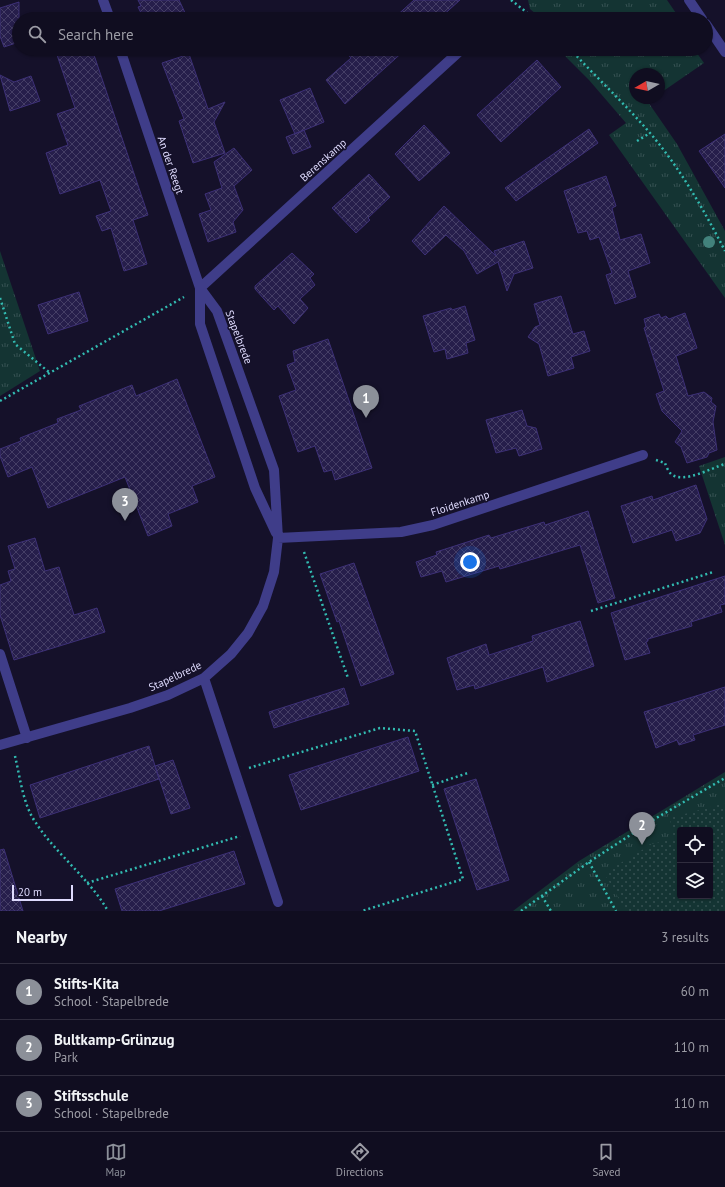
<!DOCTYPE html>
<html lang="en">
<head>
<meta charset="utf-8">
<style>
  :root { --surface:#100d20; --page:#191629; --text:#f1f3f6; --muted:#9c9ca5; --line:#302d3e; --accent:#8c9099 }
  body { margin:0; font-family:"PT Sans",sans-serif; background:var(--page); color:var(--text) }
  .controls { position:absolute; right:12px; bottom:12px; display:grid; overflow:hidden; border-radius:4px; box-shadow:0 1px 3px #0004 }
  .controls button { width:36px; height:36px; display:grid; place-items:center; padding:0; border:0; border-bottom:1px solid var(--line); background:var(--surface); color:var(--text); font:20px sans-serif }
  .compass { position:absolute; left:629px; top:68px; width:36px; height:36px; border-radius:50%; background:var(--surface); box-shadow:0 1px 3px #0004; rotate:261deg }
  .scale { position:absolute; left:12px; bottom:10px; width:61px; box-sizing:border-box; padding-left:4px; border:2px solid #dfdbfe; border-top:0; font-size:11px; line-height:14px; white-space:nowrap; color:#dfdbfe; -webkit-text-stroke:3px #15112a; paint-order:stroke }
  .you { position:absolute; left:470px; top:562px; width:14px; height:14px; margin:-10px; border:3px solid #fff; border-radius:50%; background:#1a73e8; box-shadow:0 0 0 6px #1a73e833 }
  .badge { display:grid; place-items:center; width:26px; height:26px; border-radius:50%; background:var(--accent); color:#fff; font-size:13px; font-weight:700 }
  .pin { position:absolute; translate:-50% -33px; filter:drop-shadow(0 1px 2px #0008) }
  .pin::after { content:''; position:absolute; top:21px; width:14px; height:12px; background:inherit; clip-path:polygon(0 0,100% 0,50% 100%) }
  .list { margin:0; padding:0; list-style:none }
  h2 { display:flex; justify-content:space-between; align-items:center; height:52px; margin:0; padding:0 16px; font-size:17px }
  h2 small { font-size:13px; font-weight:400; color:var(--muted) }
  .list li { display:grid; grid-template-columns:26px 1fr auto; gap:12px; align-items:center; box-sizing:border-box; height:56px; padding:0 16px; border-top:1px solid var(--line) }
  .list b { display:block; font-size:15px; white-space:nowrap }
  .list p { margin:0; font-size:13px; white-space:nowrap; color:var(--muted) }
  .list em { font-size:13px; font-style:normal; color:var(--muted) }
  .icon { flex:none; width:22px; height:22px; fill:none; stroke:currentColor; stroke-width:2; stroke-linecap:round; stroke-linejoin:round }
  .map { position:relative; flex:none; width:725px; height:911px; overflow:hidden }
  .search { position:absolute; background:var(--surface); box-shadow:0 1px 3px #0004; left:12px; right:12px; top:12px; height:44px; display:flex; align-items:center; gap:10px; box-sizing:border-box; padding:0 14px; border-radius:22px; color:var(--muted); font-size:15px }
  .sheet { height:220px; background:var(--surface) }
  nav { display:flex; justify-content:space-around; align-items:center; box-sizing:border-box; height:56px; border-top:1px solid var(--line); background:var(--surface); font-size:11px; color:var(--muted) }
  nav a { display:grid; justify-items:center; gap:2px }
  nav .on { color:var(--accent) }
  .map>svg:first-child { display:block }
  .grass { fill:url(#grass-tufts); fill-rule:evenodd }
  .garden { fill:url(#garden-dots); fill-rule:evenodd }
  .building { fill:url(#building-cross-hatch); stroke:#3d3077 }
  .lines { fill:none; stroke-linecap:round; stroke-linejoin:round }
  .path { stroke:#32bbb1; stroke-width:2.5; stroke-dasharray:2 3; stroke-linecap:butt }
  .minor { stroke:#3f3d89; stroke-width:10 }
  .tree { fill:#42827c }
  .labels { text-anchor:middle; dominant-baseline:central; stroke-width:3; stroke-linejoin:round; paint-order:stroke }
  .street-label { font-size:11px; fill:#dfdbfe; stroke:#15112a }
</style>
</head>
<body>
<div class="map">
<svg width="725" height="911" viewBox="0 0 725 911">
  <defs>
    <pattern id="grass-tufts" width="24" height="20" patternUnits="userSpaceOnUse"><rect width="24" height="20" fill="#143433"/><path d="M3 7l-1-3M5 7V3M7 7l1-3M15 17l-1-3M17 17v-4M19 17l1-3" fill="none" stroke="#365152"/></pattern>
    <pattern id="garden-dots" width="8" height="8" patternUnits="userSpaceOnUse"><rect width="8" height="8" fill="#143433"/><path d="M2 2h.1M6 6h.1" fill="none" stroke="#365152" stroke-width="1.8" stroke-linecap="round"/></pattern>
    <pattern id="building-cross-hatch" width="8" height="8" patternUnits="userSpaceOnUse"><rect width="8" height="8" fill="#261e4b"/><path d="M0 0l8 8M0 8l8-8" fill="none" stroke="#453e66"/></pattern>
  </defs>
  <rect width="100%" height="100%" fill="#15112a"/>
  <!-- grass -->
  <path class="grass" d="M 528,0 L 667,0 L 680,19 L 542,19 L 530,9 Z
    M 558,49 L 694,49 L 704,63 L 659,94 L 659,74 L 635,74 L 635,98 L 652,98 L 648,102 L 677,144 L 725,231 L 725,298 L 609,135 L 626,123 L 589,80 Z
    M 0,251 L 40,371 L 0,396 Z
    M 725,457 L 725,545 L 699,466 Z
    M 725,772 L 725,911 L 513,911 L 579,861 ZM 680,830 L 710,830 L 710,896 L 680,896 Z"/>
  <!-- garden -->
  <path class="garden" d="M 725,803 L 725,911 L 626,911 L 604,873 L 652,844 L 673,839 L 670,818 ZM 680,830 L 710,830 L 710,896 L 680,896 Z"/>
  <!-- building -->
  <path class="building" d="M 138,0 L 179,0 L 188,19 L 144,19 L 138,7 L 141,6 Z
    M 414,0 L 460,0 L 439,19 L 393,19 Z
    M 19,2 L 19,42 L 4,47 L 0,36 L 0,8 Z
    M 55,49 L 92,49 L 148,215 L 133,220 L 147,264 L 124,271 L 111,228 L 102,231 L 96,216 L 111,211 L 100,180 L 60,194 L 46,153 L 68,145 L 57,114 L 75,108 Z
    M 343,49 L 406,49 L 345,104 L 326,80 L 351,58 Z
    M 189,54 L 208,109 L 225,102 L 214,122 L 225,153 L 193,163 L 179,121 L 184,119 L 162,63 Z
    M 537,60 L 561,87 L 501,142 L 477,115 Z
    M 0,75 L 14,82 L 31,76 L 40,101 L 10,111 Z
    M 310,88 L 324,122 L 295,134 L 280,100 Z
    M 424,125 L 450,153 L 419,181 L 395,154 Z
    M 589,129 L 598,143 L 516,201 L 505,188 Z
    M 304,130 L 311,147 L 293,154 L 286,137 Z
    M 725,134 L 725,188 L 699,151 Z
    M 234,148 L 252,170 L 234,186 L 243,210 L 233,222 L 236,232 L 208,242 L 199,214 L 211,210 L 205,194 L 222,188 L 214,162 Z
    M 369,174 L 390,197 L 368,218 L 370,220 L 356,233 L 332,208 Z
    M 606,176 L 616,206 L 612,208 L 620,240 L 641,234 L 650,263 L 628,271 L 636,297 L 615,304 L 606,275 L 612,273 L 599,237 L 590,240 L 587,231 L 578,233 L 564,191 Z
    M 444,206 L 496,256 L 494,251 L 524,241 L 533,268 L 514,274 L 507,291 L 498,262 L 477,274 L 464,251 L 446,235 L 425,255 L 412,241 Z
    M 292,253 L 314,274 L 310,278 L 315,285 L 300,299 L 308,308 L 294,324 L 278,306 L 274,310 L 255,289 L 255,286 Z
    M 79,292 L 88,321 L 48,334 L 38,305 Z
    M 561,296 L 573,334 L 584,331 L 590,351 L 571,357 L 574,368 L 548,376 L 539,344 L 528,337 L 535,327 L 540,325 L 534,304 Z
    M 465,306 L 475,340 L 466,343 L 468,353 L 447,359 L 445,349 L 434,352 L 423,316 L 451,308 L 452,310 Z
    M 685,313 L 697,348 L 676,356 L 688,396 L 704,392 L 712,398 L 711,402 L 716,406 L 713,422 L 717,450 L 709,453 L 707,457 L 687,463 L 681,447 L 675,442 L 682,431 L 662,411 L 656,394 L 664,391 L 644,328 L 646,327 L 644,319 L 659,314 L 661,318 L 666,316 L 669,319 Z
    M 328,339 L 372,468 L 335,480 L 332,470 L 324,472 L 315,446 L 298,452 L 279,396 L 296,390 L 287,365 L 295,362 L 293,351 Z
    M 177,379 L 215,477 L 192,486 L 198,502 L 168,514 L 172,526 L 148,536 L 125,477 L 48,508 L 32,467 L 8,477 L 0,456 L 0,449 L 21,441 L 20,438 L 58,423 L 57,419 L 81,410 L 79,406 L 132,385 L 136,396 Z
    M 522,410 L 527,426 L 536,428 L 542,449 L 519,456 L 516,448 L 496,453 L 486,420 Z
    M 696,485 L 707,519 L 700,533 L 676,541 L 672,530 L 633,543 L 621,506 L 652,496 L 653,500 Z
    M 588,511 L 615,598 L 598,603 L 580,545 L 500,569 L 499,566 L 446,582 L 442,571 L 421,577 L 416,562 L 437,555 L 436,552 L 489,535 L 491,538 L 544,522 L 545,525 Z
    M 35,538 L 45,571 L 59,567 L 74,615 L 97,608 L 105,632 L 14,660 L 0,615 L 0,585 L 11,581 L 8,571 L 15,569 L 8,546 Z
    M 354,563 L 394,674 L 361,686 L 339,621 L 337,622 L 320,574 Z
    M 725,576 L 725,604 L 720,605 L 722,612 L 691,622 L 692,626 L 648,639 L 648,641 L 646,642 L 650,653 L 625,660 L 611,613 Z
    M 580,621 L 594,666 L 547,682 L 543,667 L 475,689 L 474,685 L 457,690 L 447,658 L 486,644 L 489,655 L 533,641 L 532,636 Z
    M 725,687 L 725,725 L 693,735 L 695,740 L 679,745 L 677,740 L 656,748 L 644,712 Z
    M 344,688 L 349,704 L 274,728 L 269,712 Z
    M 408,737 L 419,771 L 301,810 L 289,775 Z
    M 149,746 L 159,779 L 40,818 L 30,785 Z
    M 173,760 L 190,808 L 171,814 L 155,766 Z
    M 476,779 L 509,880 L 477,890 L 444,789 Z
    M 4,849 L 23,911 L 0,911 L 0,850 Z
    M 234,851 L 245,884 L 159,911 L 122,911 L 115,889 Z"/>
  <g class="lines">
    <!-- path -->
    <path class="path" d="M 511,0 L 535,19
      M 570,49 C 596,77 625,104 650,133 C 680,168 704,210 725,251
      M 637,141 L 650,133
      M 0,298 L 15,344 L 50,373
      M 0,401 L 184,297
      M 656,460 L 665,463 C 666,466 668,471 671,474 C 684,484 711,468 725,464
      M 304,552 L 348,678
      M 591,611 L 713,572
      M 15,756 C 20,777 23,805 36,823 C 56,854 89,878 108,911
      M 249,768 L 380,728 L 415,731 L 463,879 L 362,911
      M 432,785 L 468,773
      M 589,862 L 616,911
      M 87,883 L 240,836
      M 542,896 L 551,911
      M 521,911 L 589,862 L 658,817 L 725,778"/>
    <!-- minor -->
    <path class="minor" d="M 103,0 L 110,19
      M 689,0 L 702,19
      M 495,19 L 498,19
      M 706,24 L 725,52
      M 200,288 L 462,49
      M 200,288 L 200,324 L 255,488 L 276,533
      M 278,538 L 401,532 L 433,525 L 643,455
      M 0,654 L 27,738
      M 204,678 L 278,902
      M 0,745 L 130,708 L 168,695 L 204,678 L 231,654 L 248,633 L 263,606 L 274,572 L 278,538 L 274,470 L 217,311 L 200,288 L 120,49"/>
  </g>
  <!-- trees -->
  <circle class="tree" cx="709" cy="242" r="6"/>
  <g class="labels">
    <!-- street labels -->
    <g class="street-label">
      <text transform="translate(323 160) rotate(-42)">Berenskamp</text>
      <text transform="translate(171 165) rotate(71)">An der Reegt</text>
      <text transform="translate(239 337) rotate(69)">Stapelbrede</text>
      <text transform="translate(460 503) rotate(-18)">Floidenkamp</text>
      <text transform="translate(175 676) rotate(-25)">Stapelbrede</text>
    </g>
  </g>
</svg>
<div class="controls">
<button><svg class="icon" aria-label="locate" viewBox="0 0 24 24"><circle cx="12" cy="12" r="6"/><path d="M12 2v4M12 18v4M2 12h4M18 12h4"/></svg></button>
<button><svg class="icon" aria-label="layers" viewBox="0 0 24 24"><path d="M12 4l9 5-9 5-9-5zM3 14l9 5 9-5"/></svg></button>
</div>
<svg class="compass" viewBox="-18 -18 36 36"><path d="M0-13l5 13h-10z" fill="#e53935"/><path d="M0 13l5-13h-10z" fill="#9c9ca5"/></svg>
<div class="scale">20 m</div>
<div class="you"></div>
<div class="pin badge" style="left:366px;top:418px">1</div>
<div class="pin badge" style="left:642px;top:845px">2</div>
<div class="pin badge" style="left:125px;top:521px">3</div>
<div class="search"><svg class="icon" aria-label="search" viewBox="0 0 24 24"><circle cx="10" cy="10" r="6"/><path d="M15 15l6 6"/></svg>Search here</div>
</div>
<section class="sheet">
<h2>Nearby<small>3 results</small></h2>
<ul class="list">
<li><span class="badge">1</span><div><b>Stifts-Kita</b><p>School · Stapelbrede</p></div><em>60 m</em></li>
<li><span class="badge">2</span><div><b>Bultkamp-Grünzug</b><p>Park</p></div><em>110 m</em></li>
<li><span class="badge">3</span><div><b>Stiftsschule</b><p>School · Stapelbrede</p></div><em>110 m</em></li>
</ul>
</section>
<nav>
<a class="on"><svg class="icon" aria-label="map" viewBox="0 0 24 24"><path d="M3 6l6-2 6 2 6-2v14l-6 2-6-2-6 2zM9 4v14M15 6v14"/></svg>Map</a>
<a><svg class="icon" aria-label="directions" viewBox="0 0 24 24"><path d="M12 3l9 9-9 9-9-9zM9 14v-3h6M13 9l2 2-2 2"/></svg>Directions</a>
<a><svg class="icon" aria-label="saved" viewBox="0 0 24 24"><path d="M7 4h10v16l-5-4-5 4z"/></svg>Saved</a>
</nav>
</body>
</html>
